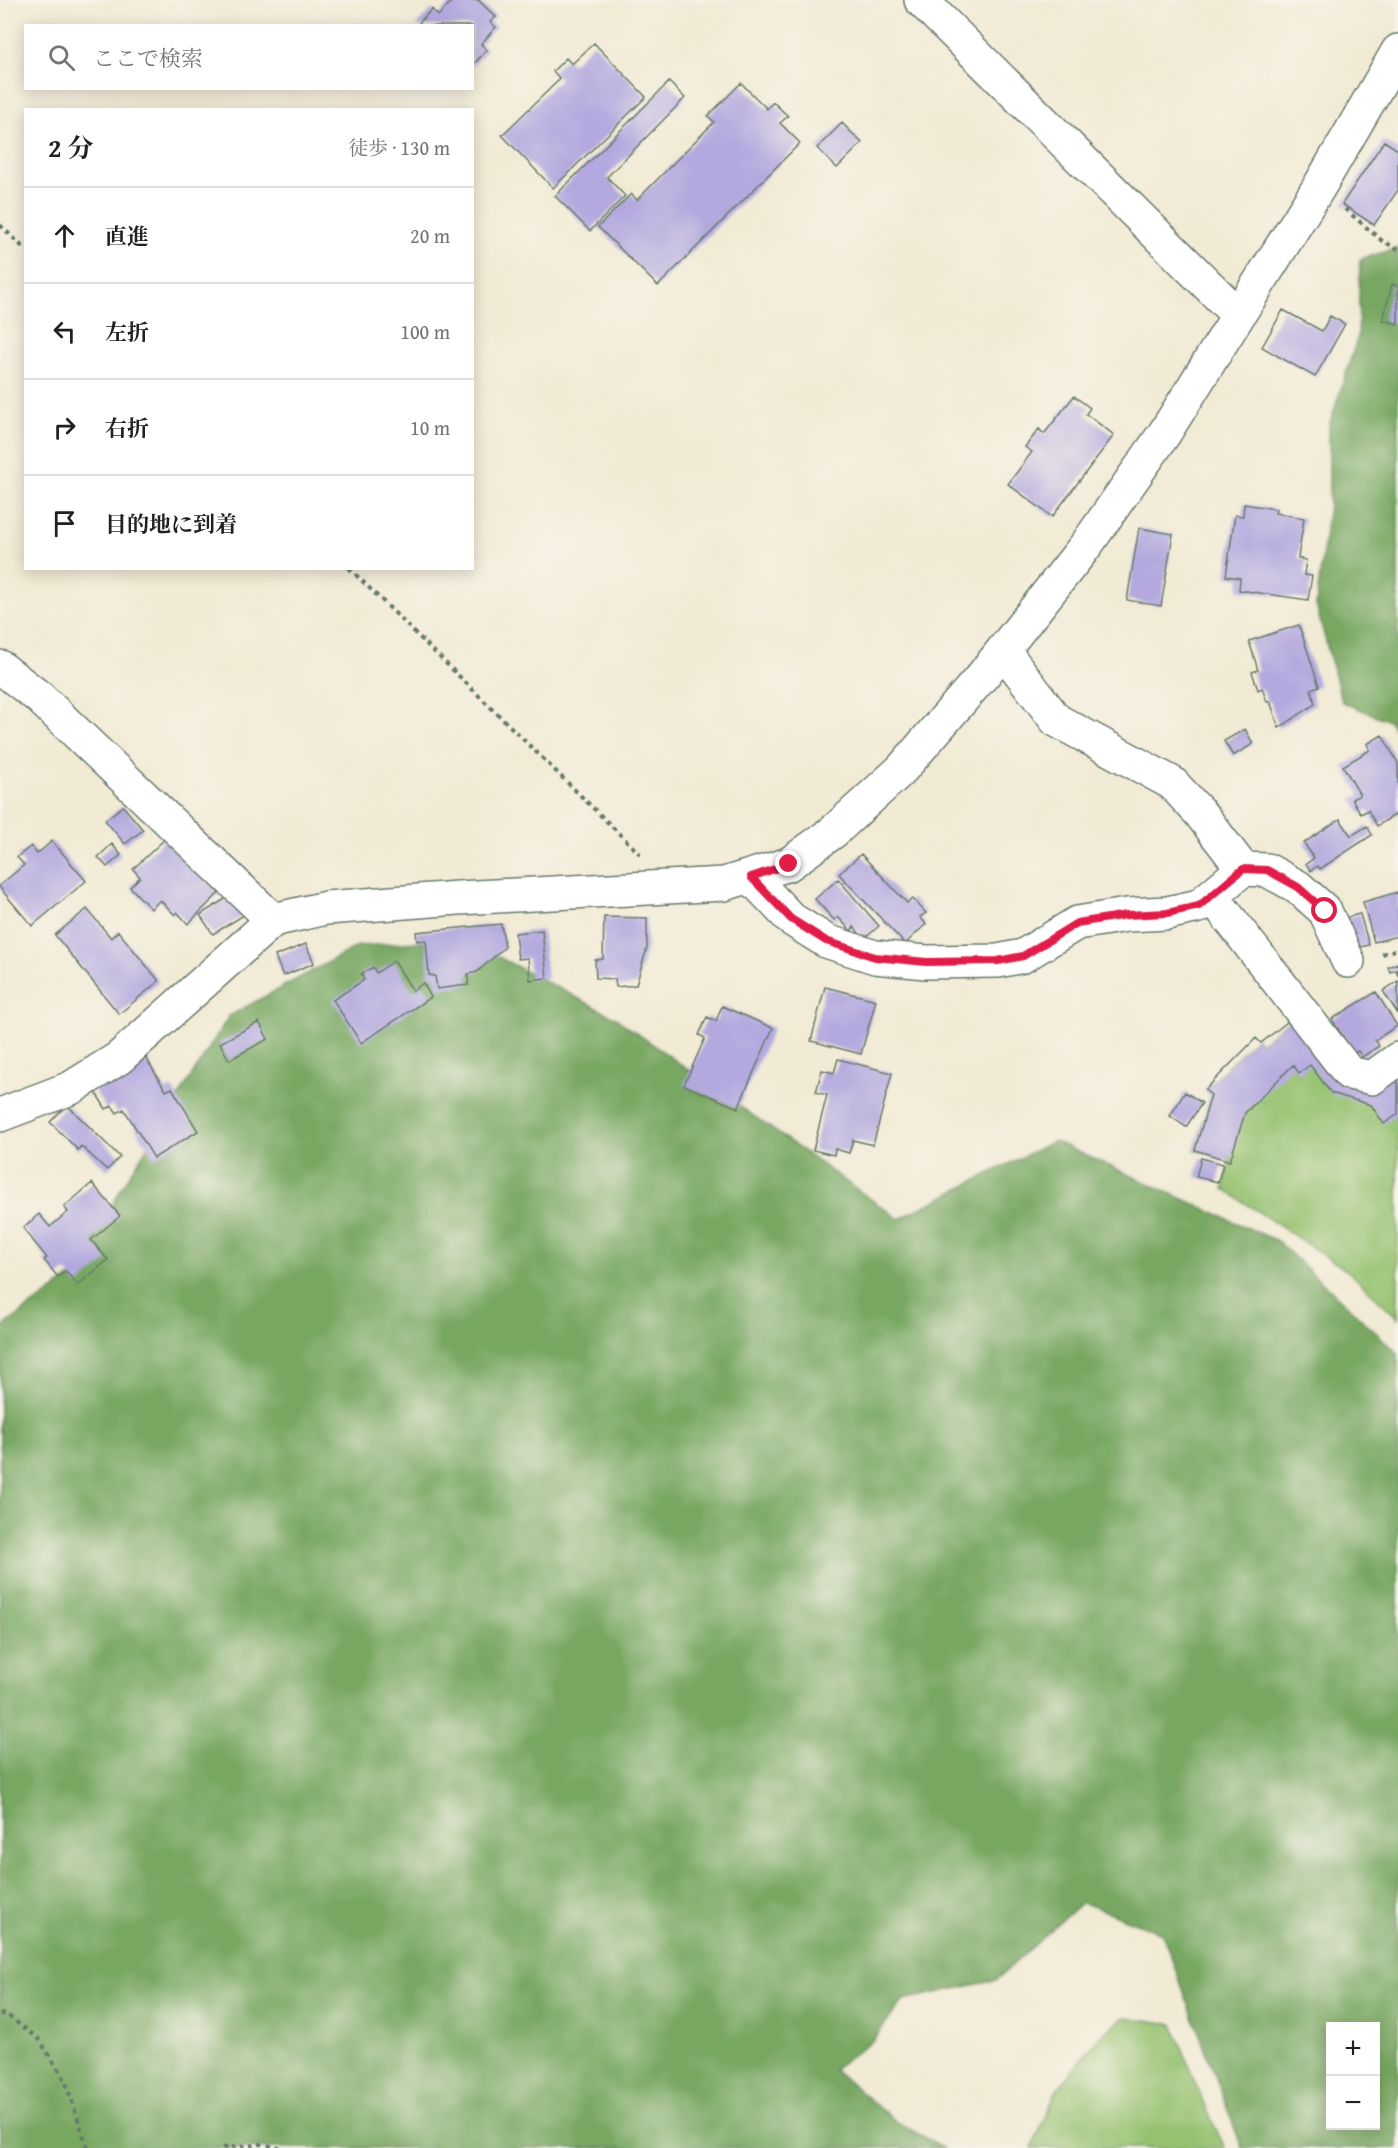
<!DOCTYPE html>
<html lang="ja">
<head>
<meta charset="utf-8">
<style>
  :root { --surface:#fff; --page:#f6f6f6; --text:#202124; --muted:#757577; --line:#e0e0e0 }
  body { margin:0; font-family:"Gentium Book Plus","Noto Serif JP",serif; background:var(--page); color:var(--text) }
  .controls { position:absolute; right:18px; bottom:18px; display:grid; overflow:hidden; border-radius:0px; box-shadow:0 3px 15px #0003 }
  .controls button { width:54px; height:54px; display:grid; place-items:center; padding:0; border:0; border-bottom:2px solid var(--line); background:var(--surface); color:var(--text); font:30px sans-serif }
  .stop { position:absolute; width:18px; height:18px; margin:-14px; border:4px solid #e11d48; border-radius:50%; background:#fff }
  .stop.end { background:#e11d48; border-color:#fff; box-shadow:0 2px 6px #0008 }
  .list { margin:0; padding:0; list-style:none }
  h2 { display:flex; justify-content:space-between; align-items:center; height:78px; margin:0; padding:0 24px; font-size:26px }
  h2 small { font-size:20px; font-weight:400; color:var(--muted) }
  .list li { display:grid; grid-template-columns:39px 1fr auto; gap:18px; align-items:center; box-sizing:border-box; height:96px; padding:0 24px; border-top:2px solid var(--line) }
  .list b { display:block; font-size:22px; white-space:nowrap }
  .list em { font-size:20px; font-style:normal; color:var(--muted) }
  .icon { flex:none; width:33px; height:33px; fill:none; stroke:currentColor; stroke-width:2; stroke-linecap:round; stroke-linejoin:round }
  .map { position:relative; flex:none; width:1398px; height:2148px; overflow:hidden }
  .search { position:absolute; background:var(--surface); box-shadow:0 3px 15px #0003; left:24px; top:24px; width:450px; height:66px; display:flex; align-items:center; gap:15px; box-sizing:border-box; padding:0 21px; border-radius:0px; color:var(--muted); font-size:22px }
  .panel { position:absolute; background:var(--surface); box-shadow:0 3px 15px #0003; left:24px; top:108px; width:450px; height:462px; border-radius:0px }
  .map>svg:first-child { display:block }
  .green { fill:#95c16f; stroke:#5a7f52; stroke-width:1.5 }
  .forest { fill:#78a762; stroke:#4c724b; stroke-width:1.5; fill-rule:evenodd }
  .building { fill:#b3a9df }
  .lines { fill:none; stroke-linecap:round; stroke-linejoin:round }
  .minor-casing { stroke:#687a6c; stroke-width:36 }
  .path { stroke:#687a6c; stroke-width:4; stroke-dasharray:4.5 4.5; stroke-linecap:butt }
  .minor { stroke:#fff; stroke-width:33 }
  .route { stroke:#e11d48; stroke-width:8 }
</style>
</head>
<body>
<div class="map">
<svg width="1398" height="2148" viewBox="0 0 1398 2148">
  <rect width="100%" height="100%" fill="#f7f3e8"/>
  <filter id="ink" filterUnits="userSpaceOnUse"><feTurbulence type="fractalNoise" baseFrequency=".0167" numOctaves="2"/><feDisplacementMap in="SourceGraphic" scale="12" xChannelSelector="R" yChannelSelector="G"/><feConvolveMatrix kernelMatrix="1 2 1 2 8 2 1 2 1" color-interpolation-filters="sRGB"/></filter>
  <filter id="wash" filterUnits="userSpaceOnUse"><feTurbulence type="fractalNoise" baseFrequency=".008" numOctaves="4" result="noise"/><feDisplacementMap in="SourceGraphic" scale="24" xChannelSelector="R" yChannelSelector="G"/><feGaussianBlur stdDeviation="1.35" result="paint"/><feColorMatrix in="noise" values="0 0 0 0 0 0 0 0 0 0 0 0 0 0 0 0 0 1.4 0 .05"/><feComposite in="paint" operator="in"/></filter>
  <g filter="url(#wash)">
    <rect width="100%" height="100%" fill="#f1ead4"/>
    <!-- green -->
    <path class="green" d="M 1292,1018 L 1343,1083 L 1398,1073 L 1398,1318 L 1349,1272 L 1224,1189 L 1230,1161 L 1195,1150 L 1211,1095 L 1205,1090 L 1256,1038 L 1261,1043 Z
      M 1124,2017 L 1173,2024 L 1199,2093 L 1225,2148 L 1032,2148 L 1056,2092 L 1098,2038 Z"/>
    <!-- forest -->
    <path class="forest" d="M 1398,248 L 1398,733 L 1389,721 L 1342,702 L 1316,605 L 1329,505 L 1329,426 L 1358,336 L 1360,259 Z
      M 464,939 L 614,1017 L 899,1219 L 1054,1141 L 1277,1241 L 1398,1353 L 1398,2148 L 1242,2148 L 1162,1933 L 1082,1902 L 996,1980 L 904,2000 L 871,2042 L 833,2069 L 897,2122 L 944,2148 L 0,2148 L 0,1329 L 75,1274 L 121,1189 L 229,1016 L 358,946 ZM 1330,2026 L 1376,2026 L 1376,2126 L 1330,2126 Z"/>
    <g id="blocks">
      <!-- building -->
      <path class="building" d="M 453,0 L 478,0 L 496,17 L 490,22 L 496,27 L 481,44 L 487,50 L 472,66 L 472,26 L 416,26 L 432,9 L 438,16 Z
        M 594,43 L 646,97 L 553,188 L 502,135 L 560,79 L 553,71 L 566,58 L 572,64 Z
        M 669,82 L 685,98 L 607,177 L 625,196 L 590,231 L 555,196 Z
        M 741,83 L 767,109 L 773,102 L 788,116 L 780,123 L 800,143 L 658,286 L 598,227 L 631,194 L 637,200 L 714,122 L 708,116 Z
        M 842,123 L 862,143 L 837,168 L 817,148 Z
        M 1384,141 L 1398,150 L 1398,190 L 1374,225 L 1342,204 Z
        M 1392,284 L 1398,286 L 1398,324 L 1383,320 Z
        M 1283,310 L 1322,331 L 1330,316 L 1345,324 L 1315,377 L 1262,347 Z
        M 1074,396 L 1090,408 L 1086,414 L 1114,435 L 1052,517 L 1008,484 L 1032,452 L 1025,447 L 1039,429 L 1044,434 Z
        M 1244,504 L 1276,509 L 1275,513 L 1304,518 L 1298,558 L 1306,560 L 1304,575 L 1312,576 L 1308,600 L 1239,590 L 1240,578 L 1226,576 L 1235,515 L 1243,516 Z
        M 1139,528 L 1173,534 L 1161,606 L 1127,600 Z
        M 1299,625 L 1319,686 L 1311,689 L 1315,704 L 1279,728 L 1270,701 L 1267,702 L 1262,688 L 1258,690 L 1252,672 L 1258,670 L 1249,641 Z
        M 1245,729 L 1253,744 L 1233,756 L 1224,741 Z
        M 1382,735 L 1398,763 L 1398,813 L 1377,826 L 1368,810 L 1361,814 L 1352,799 L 1360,795 L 1343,766 L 1370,750 L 1367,744 Z
        M 123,806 L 143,830 L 125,844 L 105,820 Z
        M 1340,819 L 1351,836 L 1367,826 L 1372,835 L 1320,869 L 1317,866 L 1311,871 L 1306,864 L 1314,858 L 1304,843 Z
        M 167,837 L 219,893 L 188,924 L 177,912 L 175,915 L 160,900 L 151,909 L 130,887 L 140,877 L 133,869 Z
        M 52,841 L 86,881 L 32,926 L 0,888 L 0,885 L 24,865 L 17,857 L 31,846 L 37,854 Z
        M 112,844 L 121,855 L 107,867 L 98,857 Z
        M 861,854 L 907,903 L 913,899 L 926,913 L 920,917 L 926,924 L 905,944 L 839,874 Z
        M 838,879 L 879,926 L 864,939 L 854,927 L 851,931 L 838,917 L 834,920 L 815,899 Z
        M 1398,892 L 1398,936 L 1374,942 L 1363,902 Z
        M 231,895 L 244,915 L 213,934 L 200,915 Z
        M 87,909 L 111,938 L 118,931 L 159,981 L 119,1014 L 55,935 Z
        M 1360,914 L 1369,945 L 1353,949 L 1344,918 Z
        M 604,917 L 647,918 L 647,948 L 636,985 L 616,987 L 615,979 L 596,978 L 595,960 L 603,959 Z
        M 501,924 L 505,947 L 477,972 L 468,974 L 468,985 L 437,989 L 435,976 L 429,975 L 426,940 L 417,941 L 416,932 Z
        M 542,930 L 547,978 L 530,980 L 528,958 L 518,959 L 515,933 Z
        M 306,944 L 314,963 L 283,976 L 275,956 Z
        M 394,961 L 413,991 L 423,983 L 431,997 L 361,1043 L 333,1000 L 364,980 L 361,974 L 373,967 L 376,973 Z
        M 1398,963 L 1398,976 L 1396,970 L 1390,972 L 1388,967 Z
        M 1398,981 L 1398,1014 L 1383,991 Z
        M 825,987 L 876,1000 L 861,1054 L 811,1041 Z
        M 1376,992 L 1397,1026 L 1375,1040 L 1379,1046 L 1362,1057 L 1358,1051 L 1353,1053 L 1332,1019 Z
        M 722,1006 L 773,1028 L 738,1108 L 684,1085 L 705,1038 L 699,1035 L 707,1017 L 716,1021 Z
        M 1292,1018 L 1343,1083 L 1398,1073 L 1398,1114 L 1384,1124 L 1371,1105 L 1331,1093 L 1310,1065 L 1299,1073 L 1293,1065 L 1245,1113 L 1230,1161 L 1195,1150 L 1211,1095 L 1205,1090 L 1256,1038 L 1261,1043 Z
        M 259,1022 L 268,1039 L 229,1060 L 220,1043 Z
        M 146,1058 L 166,1091 L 172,1088 L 198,1131 L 154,1158 L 124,1109 L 117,1113 L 112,1106 L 106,1109 L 94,1090 Z
        M 838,1059 L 892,1073 L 873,1145 L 853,1140 L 849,1153 L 835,1149 L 834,1155 L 813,1150 L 827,1095 L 816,1092 L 822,1070 L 834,1073 Z
        M 1185,1092 L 1202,1103 L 1186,1127 L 1170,1116 Z
        M 67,1105 L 120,1157 L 107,1170 L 81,1146 L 78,1150 L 50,1122 Z
        M 1201,1158 L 1223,1164 L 1218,1182 L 1196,1177 Z
        M 92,1183 L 120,1216 L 91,1240 L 108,1260 L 78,1285 L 66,1271 L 58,1277 L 44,1260 L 47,1258 L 23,1228 L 39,1214 L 50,1227 L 68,1212 L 64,1207 Z"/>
    </g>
  </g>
  <g filter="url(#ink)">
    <use href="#blocks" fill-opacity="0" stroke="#687a6c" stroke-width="1.5"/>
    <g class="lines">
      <defs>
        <path id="minor" d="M 921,0 L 1238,315
          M 1003,650 L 1056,720 L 1172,783 L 1200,813 L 1243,869
          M 0,667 L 40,698 L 273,920
          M 751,877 L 791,919 L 826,941 L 875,957 L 926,962 L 998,961 L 1023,956 L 1077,923 L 1127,915 L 1167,913 L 1199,906 L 1243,869 L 1267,870 L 1298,887 L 1325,911 L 1348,961
          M 1212,896 L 1349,1073 L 1372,1078 L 1398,1059
          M 0,1115 L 71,1088 L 119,1058 L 273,920 L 326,908 L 458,898 L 724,884 L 789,864 L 833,832 L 901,770 L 984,674 L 1087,544 L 1164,434 L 1319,187 L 1398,51"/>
      </defs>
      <!-- minor casing -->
      <use href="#minor" class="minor-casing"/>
      <!-- path -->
      <path class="path" d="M 1345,209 L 1381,240 L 1398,249
        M 0,225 L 26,250
        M 349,568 L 640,854
        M 1382,954 L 1398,949
        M 0,2014 L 7,2015 L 39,2039 L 65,2080 L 86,2144 L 90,2148
        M 223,2148 L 262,2144 L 280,2148"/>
      <!-- minor -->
      <use href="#minor" class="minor"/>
    </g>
  </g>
  <g class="lines" filter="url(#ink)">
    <!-- route -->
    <path class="route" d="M 789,864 L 751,877 L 791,919 L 826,941 L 875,957 L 926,962 L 998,961 L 1023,956 L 1077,923 L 1127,915 L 1167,913 L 1199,906 L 1243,869 L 1267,870 L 1298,887 L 1325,911"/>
  </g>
</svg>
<div class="controls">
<button>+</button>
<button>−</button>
</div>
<div class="stop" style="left:1325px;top:911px"></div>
<div class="stop end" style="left:789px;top:864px"></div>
<div class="search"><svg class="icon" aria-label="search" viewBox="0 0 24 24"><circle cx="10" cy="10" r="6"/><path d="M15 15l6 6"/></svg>ここで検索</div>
<section class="panel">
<h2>2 分<small>徒歩 · 130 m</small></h2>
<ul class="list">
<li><svg class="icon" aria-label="ahead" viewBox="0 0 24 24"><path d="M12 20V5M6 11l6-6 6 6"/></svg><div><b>直進</b></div><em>20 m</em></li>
<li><svg class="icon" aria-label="left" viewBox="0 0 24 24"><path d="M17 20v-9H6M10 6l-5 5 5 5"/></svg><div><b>左折</b></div><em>100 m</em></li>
<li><svg class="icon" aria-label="right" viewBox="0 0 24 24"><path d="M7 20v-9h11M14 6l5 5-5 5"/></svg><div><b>右折</b></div><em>10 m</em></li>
<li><svg class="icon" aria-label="arrive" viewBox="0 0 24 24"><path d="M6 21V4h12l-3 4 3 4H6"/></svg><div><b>目的地に到着</b></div></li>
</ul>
</section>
</div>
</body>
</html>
